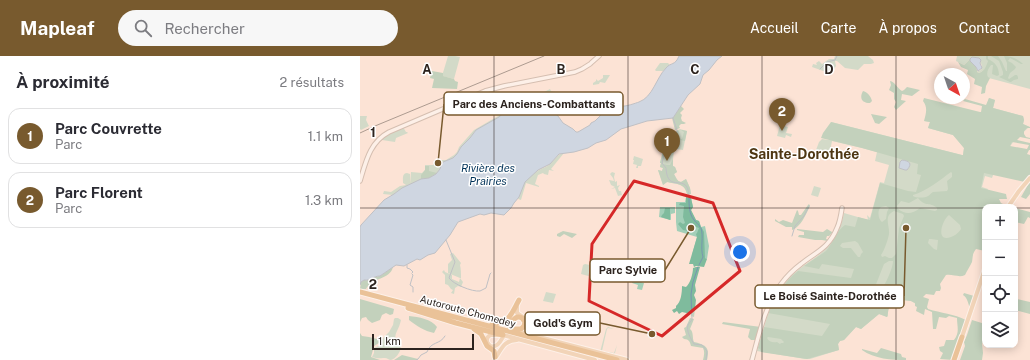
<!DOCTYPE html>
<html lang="fr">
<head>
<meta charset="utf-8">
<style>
  :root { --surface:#fff; --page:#f7f7f7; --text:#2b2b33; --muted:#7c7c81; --line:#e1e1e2; --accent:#785a2e }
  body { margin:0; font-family:"Public Sans",sans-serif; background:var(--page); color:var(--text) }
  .controls { position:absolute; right:12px; bottom:12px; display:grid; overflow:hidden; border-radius:8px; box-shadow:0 2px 10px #0003 }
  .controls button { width:36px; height:36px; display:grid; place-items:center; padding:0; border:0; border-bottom:1px solid var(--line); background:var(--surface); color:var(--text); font:20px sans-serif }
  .compass { position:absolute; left:574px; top:12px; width:36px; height:36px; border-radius:50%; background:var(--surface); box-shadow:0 2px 10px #0003; rotate:140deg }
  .scale { position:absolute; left:12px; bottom:10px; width:102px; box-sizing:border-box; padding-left:4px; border:2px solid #2c231e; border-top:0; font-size:11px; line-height:14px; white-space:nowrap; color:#2c231e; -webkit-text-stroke:3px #fff; paint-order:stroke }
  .you { position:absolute; left:380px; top:196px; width:14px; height:14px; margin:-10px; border:3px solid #fff; border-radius:50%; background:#1a73e8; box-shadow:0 0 0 6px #1a73e833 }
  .badge { display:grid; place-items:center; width:26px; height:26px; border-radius:50%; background:var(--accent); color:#fff; font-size:13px; font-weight:700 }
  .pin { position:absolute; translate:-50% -33px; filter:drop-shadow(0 1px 2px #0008) }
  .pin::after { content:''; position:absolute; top:21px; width:14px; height:12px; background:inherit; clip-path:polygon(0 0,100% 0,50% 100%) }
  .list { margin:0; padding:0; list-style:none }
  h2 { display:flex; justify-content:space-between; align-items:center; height:52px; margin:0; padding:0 16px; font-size:17px }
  h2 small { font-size:13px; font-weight:400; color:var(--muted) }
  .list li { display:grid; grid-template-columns:26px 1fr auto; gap:12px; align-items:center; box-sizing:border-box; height:56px; margin:0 8px 8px; padding:0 8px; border:1px solid var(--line); border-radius:12px }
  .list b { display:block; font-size:15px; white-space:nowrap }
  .list p { margin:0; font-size:13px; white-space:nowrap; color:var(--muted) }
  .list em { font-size:13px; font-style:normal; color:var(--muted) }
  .icon { flex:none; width:22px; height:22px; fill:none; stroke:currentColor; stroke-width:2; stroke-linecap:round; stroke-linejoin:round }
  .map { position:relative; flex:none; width:670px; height:304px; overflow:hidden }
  header { display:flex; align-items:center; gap:24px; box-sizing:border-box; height:56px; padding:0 20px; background:var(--accent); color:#fff }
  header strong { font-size:19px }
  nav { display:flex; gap:22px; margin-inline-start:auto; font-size:14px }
  .search { width:280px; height:36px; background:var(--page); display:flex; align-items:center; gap:10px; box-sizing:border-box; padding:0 14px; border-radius:22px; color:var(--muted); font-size:15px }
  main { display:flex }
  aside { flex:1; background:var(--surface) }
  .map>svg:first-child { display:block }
  .green { fill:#a3cfb8 }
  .forest { fill:#7fbb9d; fill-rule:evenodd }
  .water { fill:#99c6ef; stroke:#7895b0 }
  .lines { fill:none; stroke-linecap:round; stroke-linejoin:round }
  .stream { stroke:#7895b0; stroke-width:1 }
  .secondary-casing { stroke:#a79184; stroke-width:5.5 }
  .primary-casing { stroke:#fff; stroke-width:6 }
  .highway-casing { stroke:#fff; stroke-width:7 }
  .secondary { stroke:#fff; stroke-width:3.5 }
  .primary { stroke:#e6c295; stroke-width:4 }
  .highway { stroke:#d59a4e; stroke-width:5 }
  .tram { stroke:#4e423c; stroke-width:1 }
  .marked { fill:none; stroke:#d62828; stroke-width:3; stroke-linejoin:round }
  .grid { fill:none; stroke:#2c231e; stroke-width:1; stroke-opacity:0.55 }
  .labels { text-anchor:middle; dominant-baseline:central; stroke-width:3; stroke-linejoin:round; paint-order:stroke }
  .street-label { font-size:10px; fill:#2c231e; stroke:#fff }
  .water-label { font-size:11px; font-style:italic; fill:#003258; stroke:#fff }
  .district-label { font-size:14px; font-weight:bold; fill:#4e3713; stroke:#fff }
  .grid-label { font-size:13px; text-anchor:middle; font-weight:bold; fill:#2c231e; stroke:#fff; stroke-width:3; stroke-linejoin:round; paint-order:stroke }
  .leader { fill:none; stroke:#785a2e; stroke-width:1.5 }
  .callout-dot { fill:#785a2e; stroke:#fff; stroke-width:1.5 }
  .callout { fill:#fff; stroke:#785a2e; stroke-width:1.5 }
  .callout-label { font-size:11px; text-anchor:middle; font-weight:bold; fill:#2c231e }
</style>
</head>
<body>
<header>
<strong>Mapleaf</strong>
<div class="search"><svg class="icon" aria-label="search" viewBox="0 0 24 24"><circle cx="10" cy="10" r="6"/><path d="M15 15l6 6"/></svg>Rechercher</div>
<nav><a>Accueil</a><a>Carte</a><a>À propos</a><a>Contact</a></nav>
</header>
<main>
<aside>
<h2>À proximité<small>2 résultats</small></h2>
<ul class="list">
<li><span class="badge">1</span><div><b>Parc Couvrette</b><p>Parc</p></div><em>1.1 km</em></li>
<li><span class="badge">2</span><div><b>Parc Florent</b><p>Parc</p></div><em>1.3 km</em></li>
</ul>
</aside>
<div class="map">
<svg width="670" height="304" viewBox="0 0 670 304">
  <rect width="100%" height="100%" fill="#fce3d5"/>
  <!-- green -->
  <path class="green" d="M 88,0 L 95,0 L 100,1 L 94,23 L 82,20 Z
    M 475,0 L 508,0 L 513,4 L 514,7 L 511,8 L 504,8 L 498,14 L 485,12 L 477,5 L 475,5 L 476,10 L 473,15 L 469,17 L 452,11 L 453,8 L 457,9 L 456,7 L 459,5 L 462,8 L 469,3 L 474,3 Z
    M 597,0 L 670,0 L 670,33 L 625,21 L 625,13 L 621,16 L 618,17 L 618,15 L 621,14 L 622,10 L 619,2 L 612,1 L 604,9 L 596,5 Z
    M 300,7 L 308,7 L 310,9 L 306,12 L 303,15 L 296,15 L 295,14 Z
    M 243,19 L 250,19 L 245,27 L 240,26 L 239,28 L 233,29 L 233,27 L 236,25 L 236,23 L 238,25 L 243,22 Z
    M 190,33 L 191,35 L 195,36 L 190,41 L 188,47 L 182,42 L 184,36 Z
    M 629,42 L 635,44 L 633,52 L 663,60 L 664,64 L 663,68 L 669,71 L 654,85 L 637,108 L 632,122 L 625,120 L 622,131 L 628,133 L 607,190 L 556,248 L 551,245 L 534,243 L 528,254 L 528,260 L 527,261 L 519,258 L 501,273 L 496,271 L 484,284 L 480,285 L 478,288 L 479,294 L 450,303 L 445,303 L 397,295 C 398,289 401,282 403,275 C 408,256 415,238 428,223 C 438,213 449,206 460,198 C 473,188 481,173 484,157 L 508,164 L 507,159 L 510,162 L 520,126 L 524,127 L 529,109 L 515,105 L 517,96 L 502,92 L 472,85 L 469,100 L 454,96 L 454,95 L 457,95 L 456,94 L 459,86 L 462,83 L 469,84 L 471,66 L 602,99 L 603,99 L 604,92 L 593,79 L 568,72 L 570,66 L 564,65 L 624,58 Z
    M 155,45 L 156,46 L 155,48 L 139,61 L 116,74 L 110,82 L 101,91 L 97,98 L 93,102 L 83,106 L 81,110 L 80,113 L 76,118 L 69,122 L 64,123 L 42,132 L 33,139 L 23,138 L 24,135 L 31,136 L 40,130 L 46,129 L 43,127 C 43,123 42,117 47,117 L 50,118 L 50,128 L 51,116 L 62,117 L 65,114 L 65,109 L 73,109 L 74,107 L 75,107 L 75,104 L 86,104 L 94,99 L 97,96 L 99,91 L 114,74 L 138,60 Z
    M 0,60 L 7,60 L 6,64 L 9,70 L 1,74 L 0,73 Z
    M 420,69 L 428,71 L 426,77 L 432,78 L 431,81 L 426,79 L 425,82 L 417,80 Z
    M 43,71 L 46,76 L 47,76 L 48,77 L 36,82 L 35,86 L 22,84 L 21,83 L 26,79 Z
    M 320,73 L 327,75 L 323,94 L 316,93 L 314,95 L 313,103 L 313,110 L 315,111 L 317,116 L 314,118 L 318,125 L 321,126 L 326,123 L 330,132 L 331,138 L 327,138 C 325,127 316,128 307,126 L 303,129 L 298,114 L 302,115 L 303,112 L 300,111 L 301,107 L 300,107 L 304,93 L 309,88 L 316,76 L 316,75 Z
    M 204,97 L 191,113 L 194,115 L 189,114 L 188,119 L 184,118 L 183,117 L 178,119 L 175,128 L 179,130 L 179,131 L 166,127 L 161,144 L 158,143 L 159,141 C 162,127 167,122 179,114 C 182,112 187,111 190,108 C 196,103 196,99 204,97 Z
    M 274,100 L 283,103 L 281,110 L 278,110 L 278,112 L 276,112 L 277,109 L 273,108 L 274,104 L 273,104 Z
    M 252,116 L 255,117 L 254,121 L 255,126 L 257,125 L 257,130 L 260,129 L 258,132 L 259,135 L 261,135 L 262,139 L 258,140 L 255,132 L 251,133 L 255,131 L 251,129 L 249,124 L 254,125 L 253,122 L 250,118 Z
    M 454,130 L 461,132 L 458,141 L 451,139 Z
    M 326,141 L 331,142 L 333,151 L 331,154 L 336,164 L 339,165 L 341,171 L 345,170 L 349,190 L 347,203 L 332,199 L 337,181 L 317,175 L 316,166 L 316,146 L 325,146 Z
    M 300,151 L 315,151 L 315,157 L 311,158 L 311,164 L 299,161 Z
    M 93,197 L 101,207 L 100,209 C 101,213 101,217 101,222 L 100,222 L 88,217 L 88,208 L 92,204 L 90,198 Z
    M 225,208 L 235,210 L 232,221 L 221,218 L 223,209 Z
    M 84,214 L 85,216 L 92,219 L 92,223 L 99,226 L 100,222 L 103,226 L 101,231 L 98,230 L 95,232 L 94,238 L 91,237 L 93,234 L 91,233 L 88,229 L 85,228 L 85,219 L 82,216 Z
    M 273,221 L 277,222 L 281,226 L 284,227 L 282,234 L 277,233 L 278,229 L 272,227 Z
    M 186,236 L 196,238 L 193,247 L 183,245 Z
    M 35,262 L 38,262 L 41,264 C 38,278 30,279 41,292 C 40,296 36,303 31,304 C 29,304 27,302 25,302 C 19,302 18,303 12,301 L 14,297 L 14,292 L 19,290 L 23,282 L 29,276 L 33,269 L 34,263 Z
    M 248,271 L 254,273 L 248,272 L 247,273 L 242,295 L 254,297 L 257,289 L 250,287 L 257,289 L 255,297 L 252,299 L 240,296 L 246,273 Z"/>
  <!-- forest -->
  <path class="forest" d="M 626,0 L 628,0 L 628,3 C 635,6 639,11 639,19 L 637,20 L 632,18 L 633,9 L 631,9 C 628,13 626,17 628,21 L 630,22 L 626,30 L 625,37 L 621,38 L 622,31 L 614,28 L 615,23 L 607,18 L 608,14 L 601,11 L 598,6 L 604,9 L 610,3 L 616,11 L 618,17 C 624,16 626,11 628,5 L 626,3 Z
    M 631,0 L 638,0 L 642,6 L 646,15 L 647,15 L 647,7 L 644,0 C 651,0 658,3 663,8 L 661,8 L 650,2 L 648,5 L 652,7 L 656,11 L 655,13 L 650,17 L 648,22 L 649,23 L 655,19 L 657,19 L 658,21 L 658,23 L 654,24 L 651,26 L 650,26 L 639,21 L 643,19 L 643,16 L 639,5 Z
    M 72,15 L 83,17 L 83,20 L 94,23 L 95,25 L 98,26 L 97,33 L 72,32 L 74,23 L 70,22 Z
    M 530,25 C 535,26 537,32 542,35 L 544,34 L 547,31 L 560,34 L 552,40 L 542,38 L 541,44 L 546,45 L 536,54 L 534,51 L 536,46 L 534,43 L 534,37 L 529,34 L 531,29 Z
    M 503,35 C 507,36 511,40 512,45 L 510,47 C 502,47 499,42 503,35 Z
    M 564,42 L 620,56 L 621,56 L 622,50 L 603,45 L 605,43 L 626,49 L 629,42 L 635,44 L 633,52 L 663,60 L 664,64 L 663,68 L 670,71 L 670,72 L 667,72 L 664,75 L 664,78 L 666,81 L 670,82 L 670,83 L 660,81 L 657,84 L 670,87 L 670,94 L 669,94 L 667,98 L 670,99 L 670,138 L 666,143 L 661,141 L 669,127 L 624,117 L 621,132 L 646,138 L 647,143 L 639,143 L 641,147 L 645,149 L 645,151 L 625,151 L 625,195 L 616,193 C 612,198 613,201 612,206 C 610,210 607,215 605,219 C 599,222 593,218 586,219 L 580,228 L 581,232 L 580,235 L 576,235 L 574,239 L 566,238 L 563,241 L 569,243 L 567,251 L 568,253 C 581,257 594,258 606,264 L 593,304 L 580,303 L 583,297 L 580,295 L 579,291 L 584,290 L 586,284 L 594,284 C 600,276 597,271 597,262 L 589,260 L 586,262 L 579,261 L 576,273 L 573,273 L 572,256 L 565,253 L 564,259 L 556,255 L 557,251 L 555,250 L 555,247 L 551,245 L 534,243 C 528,248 529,255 527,261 L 519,258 L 501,273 L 496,271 L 484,284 L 480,285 L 478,288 L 479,294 L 447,303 L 401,296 L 400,293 L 398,292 L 404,271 L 462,280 L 470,268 L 408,257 C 415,241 424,226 438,215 L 491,222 L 494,213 L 462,208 L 459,213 L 444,210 C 451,205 459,200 466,195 C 473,187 477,174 485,169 L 495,171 L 498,161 L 510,164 L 520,127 L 548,135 L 556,136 L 561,119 L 557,118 L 558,108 L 502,92 L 461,82 L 463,77 L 471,66 L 602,99 L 603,99 L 604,92 L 593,79 L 568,72 L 570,66 L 564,65 C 566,57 568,52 563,45 ZM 652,86 L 669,89 L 667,93 L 650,90 ZM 591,116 L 592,117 L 592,121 L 587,125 L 588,133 L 587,135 L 573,136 C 572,136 569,140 568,140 C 565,142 556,142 553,140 L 553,139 C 567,135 580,124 591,116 ZM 558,142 C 566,152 569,145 577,152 L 577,154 L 575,155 L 560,152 C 552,158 546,159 538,153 L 537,150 L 541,145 L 549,147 ZM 521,151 L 526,150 L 529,152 L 527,156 L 526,163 L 522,166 C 518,163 517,154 521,151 ZM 534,155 L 543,158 L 544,160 L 539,172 L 536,198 L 532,202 L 529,202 L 525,200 L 522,201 L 521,199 C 524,195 528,184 529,178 C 530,170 523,160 534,155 ZM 589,159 L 600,169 L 601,173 C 598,177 596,179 591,181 C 575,187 582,164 589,159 ZM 569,183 L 571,183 L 578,184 L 577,194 L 574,193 L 568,187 ZM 495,185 L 498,187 L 503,196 L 501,198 L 500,201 L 498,201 L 491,192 L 483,192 L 480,190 L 482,187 ZM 529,205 L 533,205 C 533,212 525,230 520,235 C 518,236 516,237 514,238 L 513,236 L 524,208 ZM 408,281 L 421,283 L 424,286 L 423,287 L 421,287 L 420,288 L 417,286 C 413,287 409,286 407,282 Z
    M 321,50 L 324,53 L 320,57 L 322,59 L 321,62 L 322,65 L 326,67 L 324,68 L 321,68 L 319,70 L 320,72 L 315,74 L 312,62 Z
    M 511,58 L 527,61 L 519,68 L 515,67 Z
    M 318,74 L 319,75 L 318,82 L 322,83 L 324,76 L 321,74 L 322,74 L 327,75 L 325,85 L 314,83 L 312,86 L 310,85 L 316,76 L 316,75 Z
    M 309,87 L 312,88 L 312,89 C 308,90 305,94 304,98 L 306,99 L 304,100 L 303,108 L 307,109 L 310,109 L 313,103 L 313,110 L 315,111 L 317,116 L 314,118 C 316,122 317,125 321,126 L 326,123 L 330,132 L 331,138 L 327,138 C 325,127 316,128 307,126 L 303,129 L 298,114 L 302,115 L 303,112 L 300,111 L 301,107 L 300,107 C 302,99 303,92 309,87 Z
    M 65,110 L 69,110 L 69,115 L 77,117 L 69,122 L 61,123 L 61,119 L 65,114 Z
    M 326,141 L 331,142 L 333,151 L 331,154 L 336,164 L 339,165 L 341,171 L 343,174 L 344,176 L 345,202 L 347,203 L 344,211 L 336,210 L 334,211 L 333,208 L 329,208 L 337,181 L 336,178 L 337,177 L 339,172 L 333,170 L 328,175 L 323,174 L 318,168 L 320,166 L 323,168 L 325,167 L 323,161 L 324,150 L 319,149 L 320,147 L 326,147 Z
    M 449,148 L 450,150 C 446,158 441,171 432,174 L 432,171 L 426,171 L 415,165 L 415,163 L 419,166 L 423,164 L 432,167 L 437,154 L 438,155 L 439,159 L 441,159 L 448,149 Z
    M 305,152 L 310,152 L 310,164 L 301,161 L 302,159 L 304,157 Z
    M 655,152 L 670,156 L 670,162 L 668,161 L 664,168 L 655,166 Z
    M 437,173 L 463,176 L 467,173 L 472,176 L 472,177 L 469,180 L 467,180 L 466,183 L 469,184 L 468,185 L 462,184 L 455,184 L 438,181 L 439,179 L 444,179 L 444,176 L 437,174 Z
    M 203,175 L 217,178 L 212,182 L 204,178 L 200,181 L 197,180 L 197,178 Z
    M 33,211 C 30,224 12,221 6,233 L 0,233 L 1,226 L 4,224 C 12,225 13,220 20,220 Z
    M 336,211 L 340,211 L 335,229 L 336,235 L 334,239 L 336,244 L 334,261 L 331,260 L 331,258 L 322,256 L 319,258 L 317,255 L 314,257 L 312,254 L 316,252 L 316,250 C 321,246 322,237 322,230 L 326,231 C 330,228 333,218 333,212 Z
    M 604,237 L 614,240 L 610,252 C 608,248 608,242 603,239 Z
    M 0,243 L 31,252 L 34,253 L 33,258 L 30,259 L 26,257 L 22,259 L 20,264 L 12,267 L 8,264 L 6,261 L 2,262 L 0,266 Z
    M 657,243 L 670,246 L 670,258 L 655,254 L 655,249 Z
    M 49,260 C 59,261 71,263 77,271 L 74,277 C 64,275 57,270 49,264 Z
    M 330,262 L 334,263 L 330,273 C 334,276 332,282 334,286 C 346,289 350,291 347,304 L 343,304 C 344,300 345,296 343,292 L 331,290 C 330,286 329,283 324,283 L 322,281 L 326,279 L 324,272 L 326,271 Z
    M 612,264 L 625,268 L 625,282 L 622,288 L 623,297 L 622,304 L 600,304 L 605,290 L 604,286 L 607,279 Z
    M 363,266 L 401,271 L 397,284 L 391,284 L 388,281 L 390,273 L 362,268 Z
    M 0,277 L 2,280 L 9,281 L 21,284 L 19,287 L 14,290 L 11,301 L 20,304 L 0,304 Z
    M 521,292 L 541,298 L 542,301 L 546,302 L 546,304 C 532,304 514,303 502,294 L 502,293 L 517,297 Z
    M 42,299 L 58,303 L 58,304 L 34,304 Z"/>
  <!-- water -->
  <path class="water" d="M 319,0 L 362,0 L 357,4 L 349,14 L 343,19 L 340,28 L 328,39 L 313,62 L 287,65 L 271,70 L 261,73 L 246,84 L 236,87 L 228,92 L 214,96 L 199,98 L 190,108 L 178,114 L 165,126 L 159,141 L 154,147 L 151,152 L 144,159 L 131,157 L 124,159 L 120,158 L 98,166 L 90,179 L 75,197 L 68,199 L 60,204 L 57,203 L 44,210 L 36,209 L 20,220 C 13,220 11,225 4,224 L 1,226 L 0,229 L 0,171 L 1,169 L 24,144 L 34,138 L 42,132 L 61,123 L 69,122 L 76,118 L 80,113 L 81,110 L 83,106 L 93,102 L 97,98 L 101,91 L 110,82 L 116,74 L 139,61 L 156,46 L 161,45 L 169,48 L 178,44 L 179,44 L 198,60 L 203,67 L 213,73 L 216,76 L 218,76 L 230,69 L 231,67 L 235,65 L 242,58 L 242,57 C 244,53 250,46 256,48 C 258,48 259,50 261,50 C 265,51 276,47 279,46 C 293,41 296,22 306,12 C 311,6 315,10 319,0 Z
    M 612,1 L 619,2 L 621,4 L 620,7 L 622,12 L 618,15 L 616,11 L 610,5 L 610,3 Z
    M 542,104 C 549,105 553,107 547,114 L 545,114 L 539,112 L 540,106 Z"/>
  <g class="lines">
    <!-- stream -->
    <path class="stream" d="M 460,13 L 467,6 L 475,4 L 477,0
      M 313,62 L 317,74
      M 306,112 L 302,107 L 305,93 L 309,89 L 317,77 L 317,75
      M 306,113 C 308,139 327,115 329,139
      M 329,142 C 329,149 329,158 334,164 C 336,167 339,168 340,171
      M 432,180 L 435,170 L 444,160 L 449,150
      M 86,184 L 95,206 L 89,222 C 93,228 112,236 120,235 C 122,234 124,233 126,232 L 130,218 L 131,217
      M 47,209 L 47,212 L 50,213 L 53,216 L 52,217
      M 339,209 L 343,201 C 340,191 344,181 341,172
      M 338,211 L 333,226 L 331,238 L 332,264 C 332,264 328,268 328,269 C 326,275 331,283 334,288 L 342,289 L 347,295 L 346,304
      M 52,218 L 53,219 L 50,229 L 53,231 L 53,236
      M 56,304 L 58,303 L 61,299 L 67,296 C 71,285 80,289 85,280"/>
    <defs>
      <path id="secondary" d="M 231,7 L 239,0
        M 0,125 C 6,105 10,86 29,76 L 125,35 L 144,30 L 215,16 L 222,13 L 230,8
        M 392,304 C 399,278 405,250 421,228 C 427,220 433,214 441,208 C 456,196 469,192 477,172 C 480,166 481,159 482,152"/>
      <path id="primary" d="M 648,151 L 659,135 L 670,122
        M 157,251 L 157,257 L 164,262 L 170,273 L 176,278
        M 156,275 L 267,304
        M 143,281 C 140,286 137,292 130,290 L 127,286 L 127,282 L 130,279 L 143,279 L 235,304
        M 602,281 L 625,213
        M 136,301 C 142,292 145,284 157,284"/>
      <path id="highway" d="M 0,236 L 257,304
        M 48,252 L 96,267 L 143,279
        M 132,268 C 150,267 151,258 159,244
        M 150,268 C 153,264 156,259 162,262 L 165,266 L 164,270 L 161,273 L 150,273
        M 114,273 L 121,278 L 127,290 L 134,295 L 135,301
        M 594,304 L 602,281"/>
    </defs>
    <!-- secondary casing -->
    <use href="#secondary" class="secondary-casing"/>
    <!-- primary casing -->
    <use href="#primary" class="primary-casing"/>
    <!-- highway casing -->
    <use href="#highway" class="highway-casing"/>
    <!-- secondary -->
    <use href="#secondary" class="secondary"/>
    <!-- primary -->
    <use href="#primary" class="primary"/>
    <!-- highway -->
    <use href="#highway" class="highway"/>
    <!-- tram -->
    <path class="tram" d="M 0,77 L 15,70 L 184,0"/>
  </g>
  <!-- marked area -->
  <path d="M0 0H670V304H0ZM 274,125 L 353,147 L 380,215 L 302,280 L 229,245 L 232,188 Z" fill="#fce3d5" fill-opacity=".55" fill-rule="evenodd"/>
  <path class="marked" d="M 274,125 L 353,147 L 380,215 L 302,280 L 229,245 L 232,188 Z"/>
  <!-- grid -->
  <path class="grid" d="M 134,0 L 134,304M 268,0 L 268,304M 402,0 L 402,304M 536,0 L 536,304M 0,152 L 625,152M 655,152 L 670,152"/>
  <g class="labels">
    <!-- street labels -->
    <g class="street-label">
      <text transform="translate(108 255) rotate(15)">Autoroute Chomedey</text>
    </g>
    <!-- water labels -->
    <g class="water-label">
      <text x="128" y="112">Rivière des<tspan x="128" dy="13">Prairies</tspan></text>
    </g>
    <!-- district labels -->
    <g class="district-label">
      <text x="444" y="98">Sainte-Dorothée</text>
    </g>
  </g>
  <g class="grid-label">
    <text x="67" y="18">A</text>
    <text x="201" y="18">B</text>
    <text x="335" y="18">C</text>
    <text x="469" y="18">D</text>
    <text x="13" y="81">1</text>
    <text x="13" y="233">2</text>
  </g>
  <!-- callouts -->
  <path class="leader" d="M78 107L84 48M331 172L305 214M546 172L544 240M292 278L240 267"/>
  <g class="callout-dot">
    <circle cx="78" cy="107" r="4"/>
    <circle cx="331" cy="172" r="4"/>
    <circle cx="546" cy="172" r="4"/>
    <circle cx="292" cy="278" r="4"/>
  </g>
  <g class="callout">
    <rect x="84" y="36" width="179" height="23" rx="4"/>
    <rect x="230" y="203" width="75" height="23" rx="4"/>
    <rect x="395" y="229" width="149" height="23" rx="4"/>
    <rect x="165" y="256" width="75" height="23" rx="4"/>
  </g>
  <g class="callout-label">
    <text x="174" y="52">Parc des Anciens-Combattants</text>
    <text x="268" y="218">Parc Sylvie</text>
    <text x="470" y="244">Le Boisé Sainte-Dorothée</text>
    <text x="203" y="271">Gold's Gym</text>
  </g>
</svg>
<div class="controls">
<button>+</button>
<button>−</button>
<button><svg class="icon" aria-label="locate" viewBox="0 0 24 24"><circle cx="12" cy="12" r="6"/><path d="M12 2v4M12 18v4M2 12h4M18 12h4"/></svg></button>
<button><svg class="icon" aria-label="layers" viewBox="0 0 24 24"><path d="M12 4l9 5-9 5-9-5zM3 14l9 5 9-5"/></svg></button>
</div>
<svg class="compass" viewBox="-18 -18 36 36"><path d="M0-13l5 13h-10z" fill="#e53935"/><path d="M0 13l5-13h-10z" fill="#7c7c81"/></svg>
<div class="scale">1 km</div>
<div class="you"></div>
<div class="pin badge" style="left:307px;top:105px">1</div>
<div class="pin badge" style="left:422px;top:75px">2</div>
</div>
</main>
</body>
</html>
